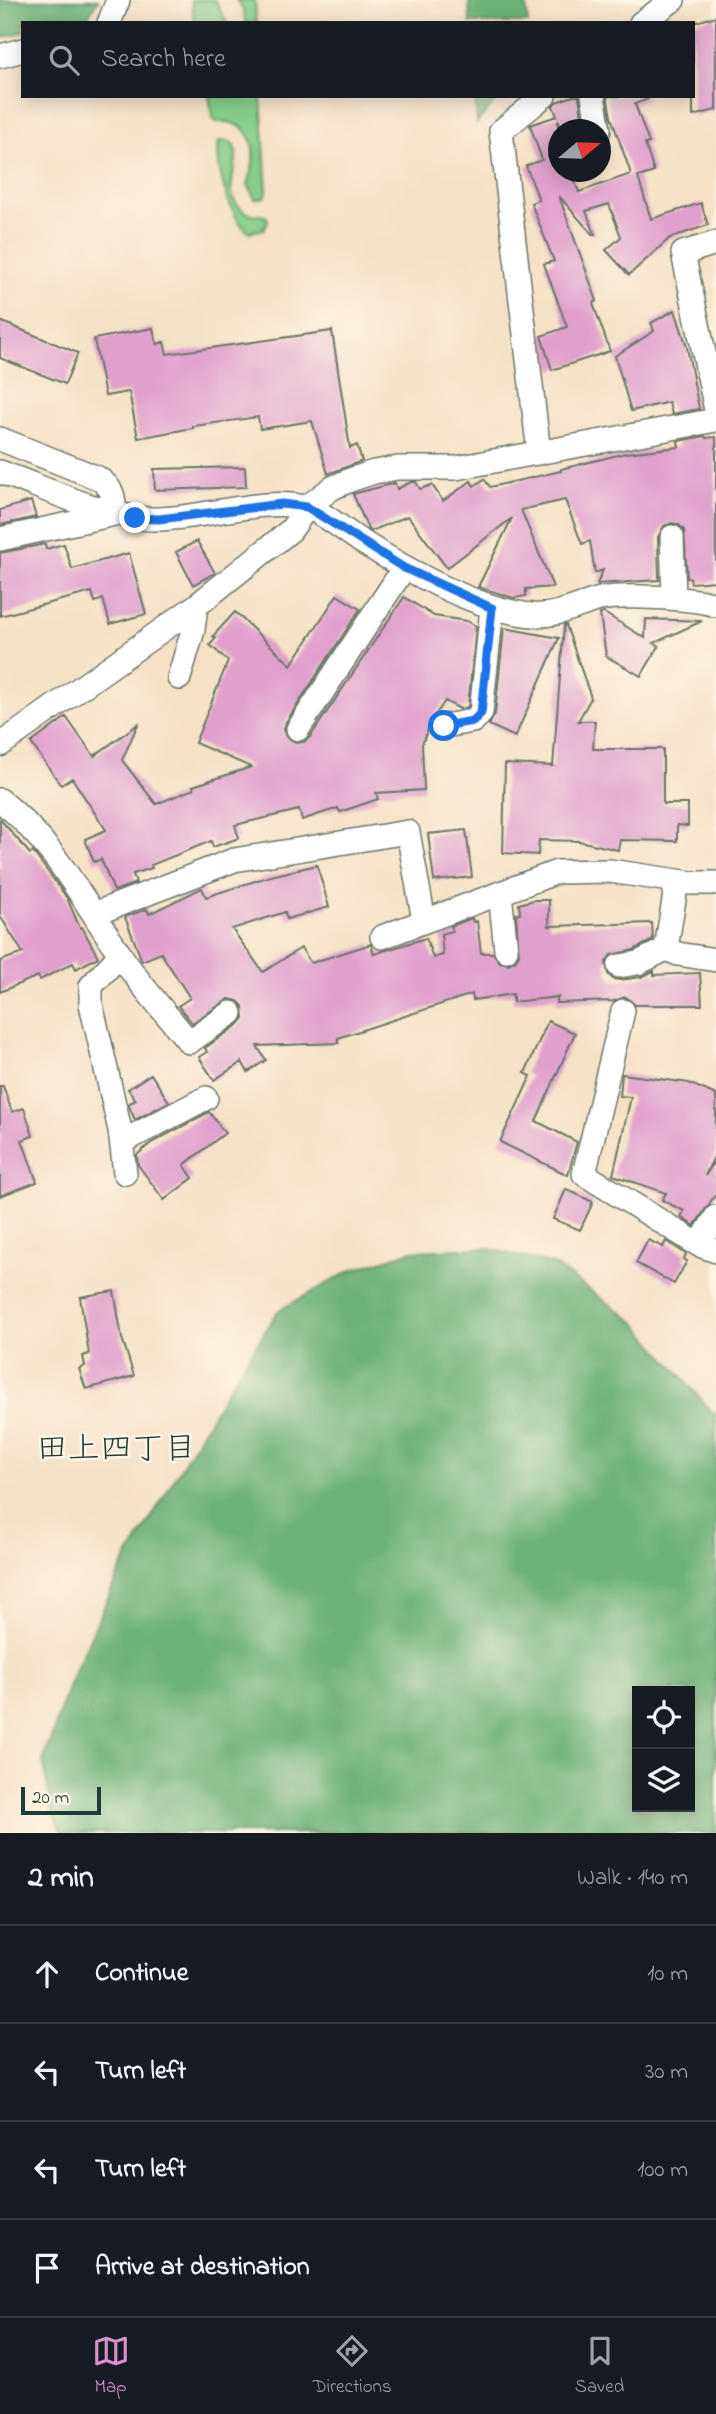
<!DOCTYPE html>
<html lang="en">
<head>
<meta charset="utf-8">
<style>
  :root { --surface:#171b24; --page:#242831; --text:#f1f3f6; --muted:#9ea1a6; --line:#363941; --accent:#d690ce }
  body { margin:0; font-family:"Indie Flower","Klee One",sans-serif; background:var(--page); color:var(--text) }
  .controls { position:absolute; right:21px; bottom:21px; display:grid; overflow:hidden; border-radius:0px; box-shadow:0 4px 18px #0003 }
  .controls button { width:63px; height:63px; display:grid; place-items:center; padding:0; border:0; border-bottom:2px solid var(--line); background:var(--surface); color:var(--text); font:35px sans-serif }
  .compass { position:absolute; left:548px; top:119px; width:63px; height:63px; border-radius:50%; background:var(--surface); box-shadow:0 4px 18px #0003; rotate:71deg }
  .scale { position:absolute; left:21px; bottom:18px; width:80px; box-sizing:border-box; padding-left:7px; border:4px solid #1f3d34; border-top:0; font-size:19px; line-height:24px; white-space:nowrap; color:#1f3d34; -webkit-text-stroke:5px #fcf5e5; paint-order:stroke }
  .stop { position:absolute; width:21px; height:21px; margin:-16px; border:5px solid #1a73e8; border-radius:50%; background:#fff }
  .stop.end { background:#1a73e8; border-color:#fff; box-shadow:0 2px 7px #0008 }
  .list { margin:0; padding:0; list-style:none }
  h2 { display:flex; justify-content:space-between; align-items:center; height:91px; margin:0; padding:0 28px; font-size:30px }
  h2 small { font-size:23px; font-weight:400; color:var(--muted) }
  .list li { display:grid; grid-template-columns:46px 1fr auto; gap:21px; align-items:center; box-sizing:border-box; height:98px; padding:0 28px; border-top:2px solid var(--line) }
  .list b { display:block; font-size:26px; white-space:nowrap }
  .list em { font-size:23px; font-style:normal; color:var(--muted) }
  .icon { flex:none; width:38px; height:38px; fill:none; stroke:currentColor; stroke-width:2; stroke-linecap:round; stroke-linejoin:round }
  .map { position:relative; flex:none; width:716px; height:1833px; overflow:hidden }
  .search { position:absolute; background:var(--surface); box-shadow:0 4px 18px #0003; left:21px; right:21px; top:21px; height:77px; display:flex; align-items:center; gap:18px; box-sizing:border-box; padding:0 24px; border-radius:0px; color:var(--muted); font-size:26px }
  .sheet { height:483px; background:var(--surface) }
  nav { display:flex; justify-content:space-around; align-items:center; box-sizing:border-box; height:98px; border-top:2px solid var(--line); background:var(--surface); font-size:19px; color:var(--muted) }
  nav a { display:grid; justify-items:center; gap:4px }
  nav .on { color:var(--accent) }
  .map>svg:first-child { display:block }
  .green { fill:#86ce8a; stroke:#52865f; stroke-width:2 }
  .forest { fill:#6cb176; stroke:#467755; stroke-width:2; fill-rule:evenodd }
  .building { fill:#e0a0cc }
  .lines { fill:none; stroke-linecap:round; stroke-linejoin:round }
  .minor-casing { stroke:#6a7667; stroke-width:26 }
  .minor { stroke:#fff; stroke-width:23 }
  .route { stroke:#1a73e8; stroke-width:9 }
  .labels { text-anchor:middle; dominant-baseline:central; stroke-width:5; stroke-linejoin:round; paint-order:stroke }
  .neighbourhood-label { font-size:32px; fill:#1f3d34; stroke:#fcf5e5 }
</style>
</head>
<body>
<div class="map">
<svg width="716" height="1833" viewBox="0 0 716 1833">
  <rect width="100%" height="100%" fill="#fcf5e5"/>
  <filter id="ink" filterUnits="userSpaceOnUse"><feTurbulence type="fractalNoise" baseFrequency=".0143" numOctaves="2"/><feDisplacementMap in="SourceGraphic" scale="14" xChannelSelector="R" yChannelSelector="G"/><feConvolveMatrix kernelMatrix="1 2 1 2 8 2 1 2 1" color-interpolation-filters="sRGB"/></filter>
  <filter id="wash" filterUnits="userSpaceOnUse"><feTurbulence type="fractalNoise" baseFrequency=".00686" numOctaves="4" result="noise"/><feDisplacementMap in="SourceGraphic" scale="28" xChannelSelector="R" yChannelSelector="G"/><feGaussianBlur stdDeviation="1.57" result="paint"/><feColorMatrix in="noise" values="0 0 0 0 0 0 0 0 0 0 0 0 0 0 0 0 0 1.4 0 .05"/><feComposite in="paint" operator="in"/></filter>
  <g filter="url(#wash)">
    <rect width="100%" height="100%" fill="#f5e1c5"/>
    <!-- green -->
    <path class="green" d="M 191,0 L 215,0 L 227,23 L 195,23 Z
      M 236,0 L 255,0 L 256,23 L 246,23 L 243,10 Z
      M 209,96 L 261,96 L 267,192 L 265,197 L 255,199 L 248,184 C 259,156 256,118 216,122 L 213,118 Z
      M 219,141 L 229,141 C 251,157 212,192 246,212 C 252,216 260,214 267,217 L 268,221 L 264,229 L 249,232 C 229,218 215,165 219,141 Z"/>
    <!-- forest -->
    <path class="forest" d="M 0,0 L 98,0 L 86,20 L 69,23 L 23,23 L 23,32 L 0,38 Z
      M 469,0 L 526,0 L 528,23 L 470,23 Z
      M 475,96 L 500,96 L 477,123 Z
      M 487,1248 L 554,1265 L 635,1322 L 711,1411 L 716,1414 L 716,1833 L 62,1833 L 52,1811 L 43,1761 L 70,1682 L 123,1565 L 226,1392 L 278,1311 L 350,1271 L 412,1251 ZM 690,1691 L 690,1807 L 637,1807 L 637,1691 Z"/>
    <g id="blocks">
      <!-- building -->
      <path class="building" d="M 716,16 L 716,110 L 693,116 L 693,23 Z
        M 573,96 L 579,96 L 583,122 L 562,130 L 558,120 L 558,172 L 571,172 L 579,192 L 631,174 L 611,117 L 607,96 L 647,96 L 648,99 L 635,104 L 649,143 L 645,144 L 654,172 L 638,177 L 651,219 L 701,203 L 708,225 L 670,238 L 629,275 L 606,250 L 621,237 L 609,204 L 586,211 L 595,234 L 593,235 L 559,196 L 597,301 L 593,303 L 610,351 L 552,370 L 541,336 L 567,327 L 544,264 L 554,261 L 531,203 L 539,200 L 526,166 L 542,160 L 530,125 L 557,116 L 553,106 L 556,102 Z
        M 675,310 L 687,347 L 699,409 L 672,414 L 669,402 L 631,411 L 615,356 L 654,331 L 651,323 Z
        M 0,321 L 78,353 L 65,384 L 0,358 Z
        M 153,328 L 157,344 L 164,342 L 167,354 L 332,331 L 350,448 L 357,445 L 362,461 L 328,474 L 312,421 L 260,429 L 258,417 L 193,426 L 193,428 L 138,438 L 129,392 L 105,396 L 94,339 Z
        M 705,436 L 706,438 L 716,437 L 716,581 L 691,583 L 690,578 L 687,578 L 684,530 L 679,525 L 672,523 L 664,526 L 658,537 L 659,580 L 597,584 L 603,570 L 595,573 L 590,541 L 582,544 L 565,500 L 521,510 L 553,587 L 526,589 L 526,596 L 514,598 L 478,587 L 512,518 L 447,568 L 408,516 L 371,531 L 368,529 L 353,494 L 395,483 L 397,489 L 411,482 L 416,482 L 420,489 L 432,485 L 443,501 L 471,481 L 474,486 L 484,479 L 490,487 L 561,471 L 561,469 L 626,453 L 679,447 L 678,441 Z
        M 245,467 L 246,487 L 155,490 L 154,469 Z
        M 31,501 L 36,517 L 0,525 L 0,510 Z
        M 197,541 L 215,573 L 193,585 L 176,552 Z
        M 45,544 L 46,549 L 64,544 L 72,569 L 129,553 L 146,614 L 110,624 L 103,599 L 95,602 L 92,592 L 0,616 L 0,553 Z
        M 337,595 L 360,609 L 286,722 L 284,729 L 286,736 L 297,743 L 304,742 L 310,737 L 404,597 L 434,616 L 467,621 L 476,626 L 468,707 L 460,709 L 445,701 L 431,721 L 422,744 L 424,790 L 376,793 L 378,799 L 340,812 L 338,808 L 302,820 L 299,810 L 235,825 L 239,838 L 213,847 L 211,841 L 151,865 L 152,868 L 133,874 L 136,883 L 114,891 L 101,859 L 94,862 L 85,839 L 106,830 L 72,778 L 61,785 L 31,743 L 66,717 L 94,756 L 138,724 L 122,760 L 156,804 L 194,789 L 193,786 L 251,767 L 195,743 L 228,661 L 210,645 L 216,638 L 213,636 L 235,612 L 291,665 Z
        M 604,613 L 645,638 L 646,619 L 702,621 L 654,643 L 659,646 L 641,676 L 606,656 L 600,614 Z
        M 564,625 L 566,625 L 591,698 L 578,721 L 595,721 L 593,749 L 663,749 L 663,804 L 688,804 L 688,826 L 677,825 L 677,841 L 620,840 L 618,850 L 579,841 L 539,840 L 538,855 L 503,853 L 505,764 L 553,766 Z
        M 504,628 L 559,638 L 515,737 L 489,725 L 495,714 Z
        M 0,819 L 30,854 L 33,852 L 54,880 L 67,898 L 80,928 L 82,927 L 98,957 L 76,969 L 73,963 L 40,980 L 38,976 L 0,992 L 0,961 L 23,953 L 0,916 Z
        M 466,830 L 472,877 L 434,881 L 428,834 Z
        M 317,865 L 329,907 L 287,919 L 285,912 L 232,929 L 263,972 L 301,948 L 311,963 L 371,944 L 374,954 L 426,938 L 433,958 L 443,955 L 441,934 L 452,931 L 451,926 L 472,918 L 473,922 L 477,921 L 481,953 L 493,953 L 500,962 L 508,964 L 515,961 L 519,955 L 516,914 L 520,913 L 519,904 L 534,900 L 549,900 L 549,926 L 652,923 L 653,940 L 634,950 L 611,955 L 606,962 L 608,974 L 613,979 L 620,980 L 641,977 L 654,971 L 654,975 L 700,973 L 702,1005 L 635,1005 L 626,997 L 614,1001 L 556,1003 L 558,997 L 513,1002 L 513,994 L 473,1000 L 472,994 L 338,1038 L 338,1043 L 257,1046 L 266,1060 L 248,1072 L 242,1062 L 214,1080 L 199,1057 L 207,1052 L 205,1048 L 239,1024 L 244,1018 L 243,1006 L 238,1001 L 229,999 L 192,1023 L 178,1006 L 190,998 L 161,953 L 142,961 L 125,917 L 147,909 L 149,914 L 202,888 L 206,897 L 267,877 Z
        M 548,1021 L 575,1033 L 536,1121 L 577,1142 L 568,1175 L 500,1142 L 531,1076 L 525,1073 Z
        M 151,1074 L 169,1102 L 135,1120 L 128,1104 L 136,1100 L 128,1089 Z
        M 622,1074 L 689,1083 L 716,1095 L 716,1152 L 705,1176 L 714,1162 L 716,1163 L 716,1194 L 694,1226 L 681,1217 L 684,1211 L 662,1200 L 666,1193 L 613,1175 L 631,1097 L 620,1096 Z
        M 0,1086 L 3,1086 L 12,1112 L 24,1108 L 33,1136 L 22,1140 L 37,1182 L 0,1196 Z
        M 209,1112 L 225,1133 L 184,1165 L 193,1178 L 164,1200 L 138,1165 L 137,1155 L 151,1143 Z
        M 566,1189 L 593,1202 L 580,1230 L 553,1219 Z
        M 648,1240 L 663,1247 L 666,1241 L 686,1254 L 684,1259 L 687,1261 L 674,1284 L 636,1263 Z
        M 114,1291 L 122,1338 L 134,1376 L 86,1389 L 79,1369 L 85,1366 L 83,1356 L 89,1354 L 80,1297 Z"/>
    </g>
  </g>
  <g filter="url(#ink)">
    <use href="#blocks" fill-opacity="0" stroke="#6a7667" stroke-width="2"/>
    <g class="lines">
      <defs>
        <path id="minor" d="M 109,23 L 118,0
          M 641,23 L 673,0
          M 0,56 L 23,50
          M 593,96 L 599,130
          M 716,243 L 683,253 L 716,410
          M 0,439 L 98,478 C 113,488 114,496 115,514
          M 539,453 L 501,131 L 544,96
          M 0,472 C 45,488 111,520 157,519 C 201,519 264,497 305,507 C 320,510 345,531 359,540 C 405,569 478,611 533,615 C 556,617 578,605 600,599 C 621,594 695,598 716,605
          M 672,537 L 674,598
          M 0,539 L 115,514
          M 179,678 L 193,630 L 196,606
          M 444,726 L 473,721 L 481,713 L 492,608
          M 298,729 L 404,568
          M 0,745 L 196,606 L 291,530 L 307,507 L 332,488 L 350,480 L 374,472 L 398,468 L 456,468 L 716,420
          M 0,800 C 53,842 82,898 119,953 C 139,984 166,1013 189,1042 L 231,1013
          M 500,893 L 506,950
          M 94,914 L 234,860 L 408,832 L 424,921
          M 382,937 L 557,872 L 610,871 L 691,883 L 716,883
          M 666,949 L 678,954 L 716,960
          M 120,955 L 91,986 L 91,1004 L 120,1130 L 125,1173
          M 619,966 L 638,963 L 666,949 L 677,881
          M 623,1011 L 584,1174 L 699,1245 L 716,1251
          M 122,1142 L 206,1098
          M 699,1245 L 716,1217"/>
      </defs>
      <!-- minor casing -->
      <use href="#minor" class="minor-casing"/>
      <!-- minor -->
      <use href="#minor" class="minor"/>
    </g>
  </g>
  <g class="lines" filter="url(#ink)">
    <!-- route -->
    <path class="route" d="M 135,518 L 159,519 L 282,504 L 307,507 L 404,568 L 492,608 L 481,713 L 473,721 L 444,726"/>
  </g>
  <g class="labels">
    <!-- neighbourhood labels -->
    <g class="neighbourhood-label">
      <text x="116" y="1450">田上四丁目</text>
    </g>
  </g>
</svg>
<div class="controls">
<button><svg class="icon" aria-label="locate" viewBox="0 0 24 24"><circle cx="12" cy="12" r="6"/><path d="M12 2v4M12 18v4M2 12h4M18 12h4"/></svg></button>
<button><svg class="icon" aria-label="layers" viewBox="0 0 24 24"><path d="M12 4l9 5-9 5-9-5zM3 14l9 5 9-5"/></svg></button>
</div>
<svg class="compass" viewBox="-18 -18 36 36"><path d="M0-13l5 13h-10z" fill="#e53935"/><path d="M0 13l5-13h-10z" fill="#9ea1a6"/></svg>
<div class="scale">20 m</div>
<div class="stop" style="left:444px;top:726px"></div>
<div class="stop end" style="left:135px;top:518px"></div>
<div class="search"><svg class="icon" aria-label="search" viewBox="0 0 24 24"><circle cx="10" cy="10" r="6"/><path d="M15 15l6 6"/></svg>Search here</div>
</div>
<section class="sheet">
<h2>2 min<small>Walk · 140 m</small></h2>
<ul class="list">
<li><svg class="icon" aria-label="ahead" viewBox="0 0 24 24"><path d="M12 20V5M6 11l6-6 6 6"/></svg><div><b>Continue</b></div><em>10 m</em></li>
<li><svg class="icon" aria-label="left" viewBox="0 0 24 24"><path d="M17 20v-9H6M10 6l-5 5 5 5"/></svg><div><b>Turn left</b></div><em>30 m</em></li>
<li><svg class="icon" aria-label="left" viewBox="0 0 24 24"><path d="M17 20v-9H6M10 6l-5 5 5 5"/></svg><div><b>Turn left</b></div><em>100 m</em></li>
<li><svg class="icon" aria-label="arrive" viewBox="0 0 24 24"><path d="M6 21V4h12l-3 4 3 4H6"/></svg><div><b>Arrive at destination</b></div></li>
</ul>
</section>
<nav>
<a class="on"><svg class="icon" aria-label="map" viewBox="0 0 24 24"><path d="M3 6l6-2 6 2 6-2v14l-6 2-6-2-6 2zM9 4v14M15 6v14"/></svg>Map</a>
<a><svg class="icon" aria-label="directions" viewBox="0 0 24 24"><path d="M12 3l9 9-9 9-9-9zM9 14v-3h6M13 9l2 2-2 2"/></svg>Directions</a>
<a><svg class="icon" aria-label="saved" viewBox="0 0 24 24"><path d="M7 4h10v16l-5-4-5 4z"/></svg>Saved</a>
</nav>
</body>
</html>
